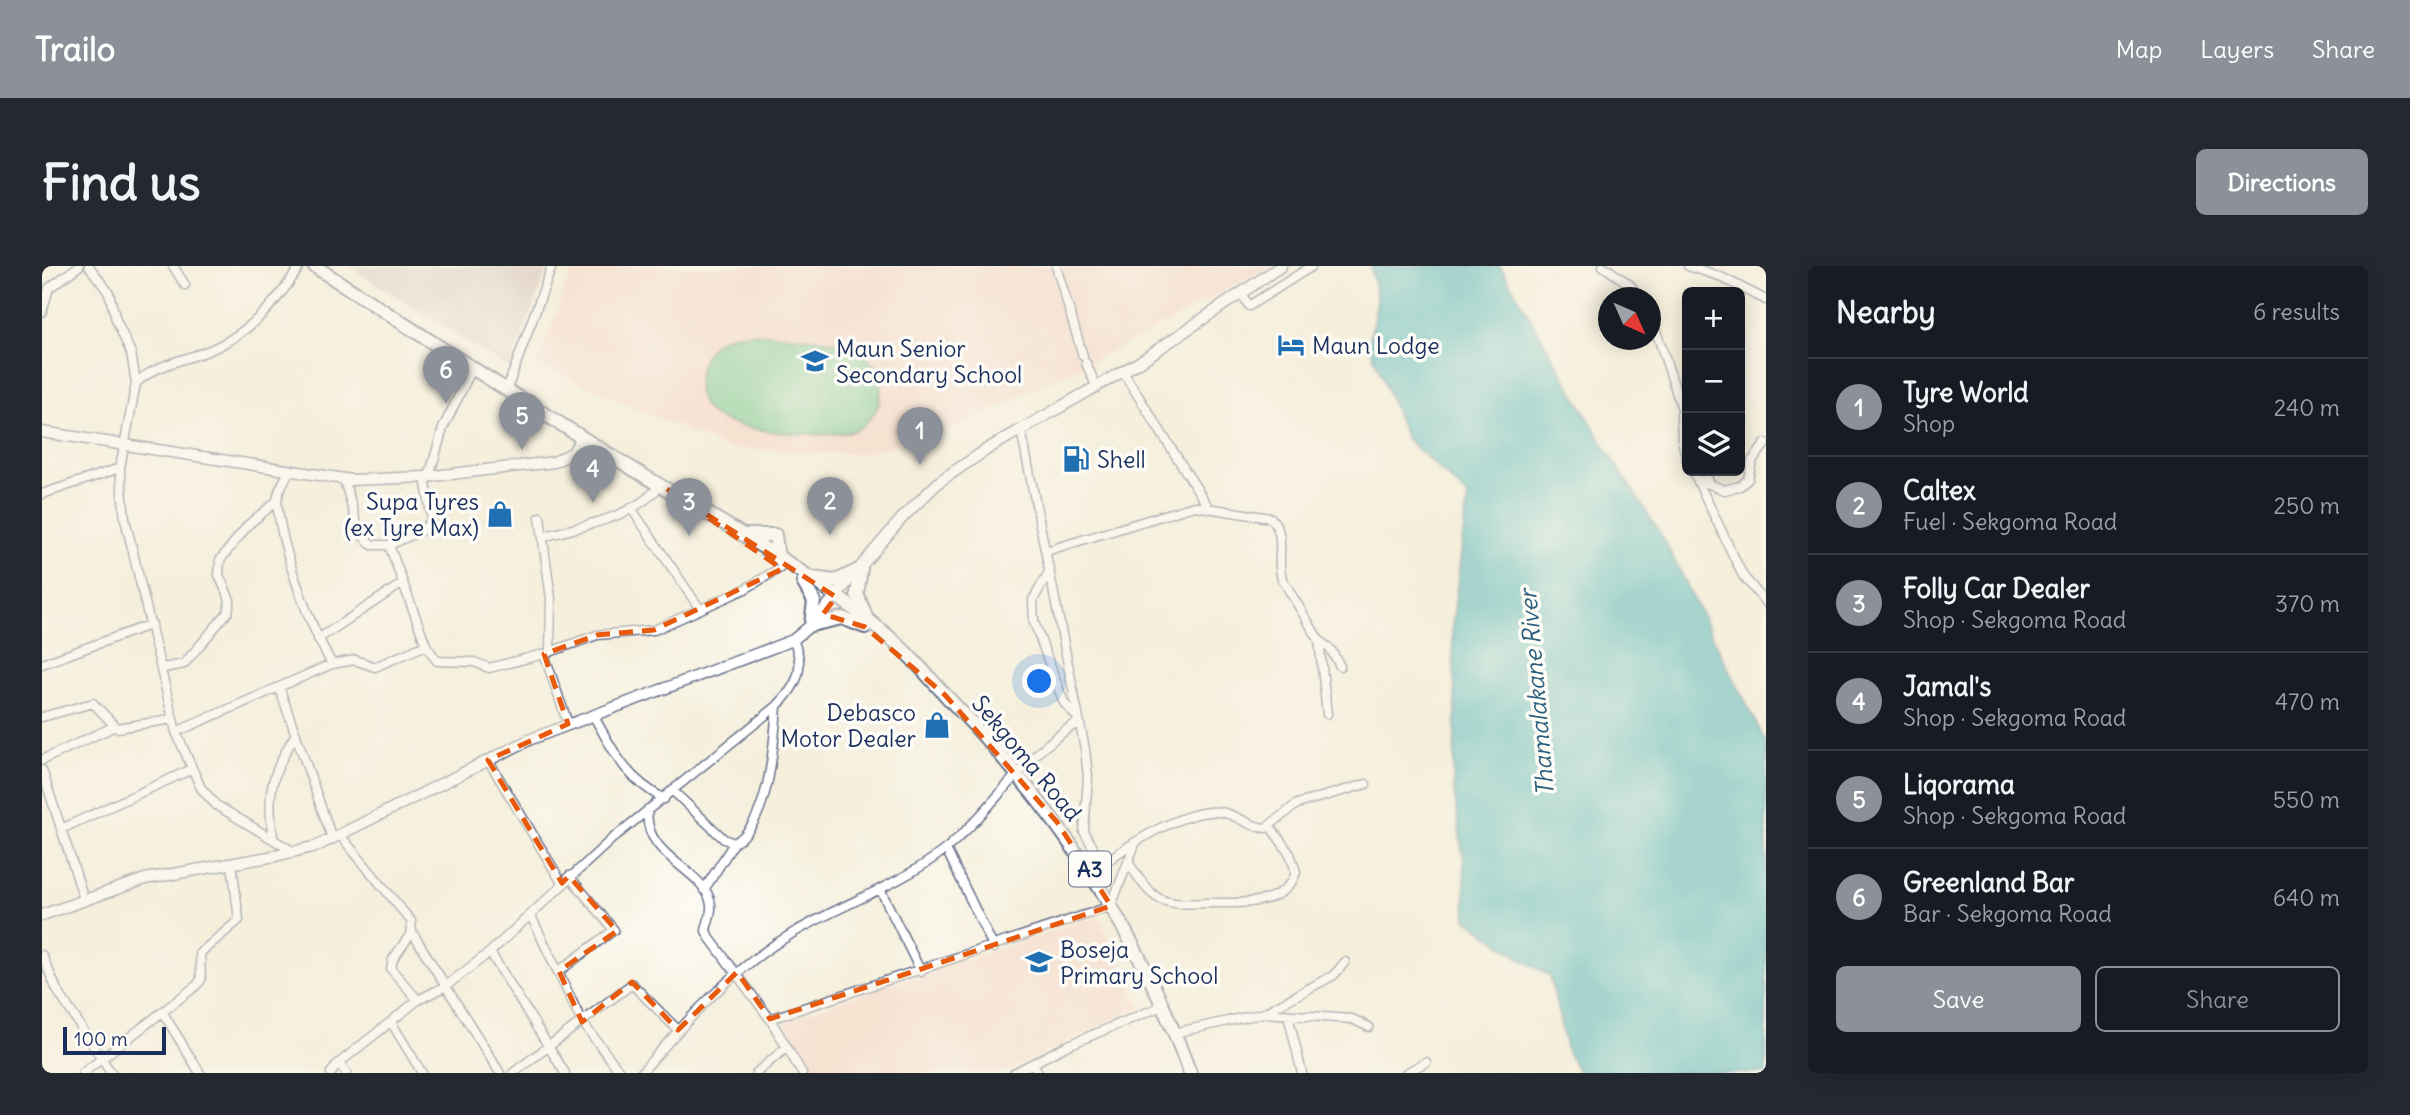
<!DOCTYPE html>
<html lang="en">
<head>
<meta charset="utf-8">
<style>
  :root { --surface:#171b24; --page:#242831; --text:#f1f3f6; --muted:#9ea1a6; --line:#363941; --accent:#8c9099 }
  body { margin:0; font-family:Delius,sans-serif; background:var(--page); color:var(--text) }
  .controls { position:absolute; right:21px; top:21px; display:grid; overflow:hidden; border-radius:10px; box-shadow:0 4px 18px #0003 }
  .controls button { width:63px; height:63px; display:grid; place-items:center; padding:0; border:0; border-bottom:2px solid var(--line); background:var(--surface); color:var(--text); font:35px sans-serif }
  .compass { position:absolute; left:1556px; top:21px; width:63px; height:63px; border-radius:50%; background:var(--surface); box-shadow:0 4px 18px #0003; rotate:135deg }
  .scale { position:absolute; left:21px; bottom:18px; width:103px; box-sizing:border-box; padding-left:7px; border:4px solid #1b2f5e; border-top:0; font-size:19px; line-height:24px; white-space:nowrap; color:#1b2f5e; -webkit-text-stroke:5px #fdfcf7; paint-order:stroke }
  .you { position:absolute; left:998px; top:416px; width:24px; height:24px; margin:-18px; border:5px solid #fff; border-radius:50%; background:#1a73e8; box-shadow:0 0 0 10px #1a73e833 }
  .badge { display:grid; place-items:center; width:46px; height:46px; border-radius:50%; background:var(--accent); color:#fff; font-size:23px; font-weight:700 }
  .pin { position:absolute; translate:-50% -58px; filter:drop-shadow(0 2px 4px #0008) }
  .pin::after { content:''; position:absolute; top:37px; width:24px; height:21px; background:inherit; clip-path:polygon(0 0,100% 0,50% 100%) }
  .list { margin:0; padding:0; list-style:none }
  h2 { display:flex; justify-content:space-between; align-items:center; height:91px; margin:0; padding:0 28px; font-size:30px }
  h2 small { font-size:23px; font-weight:400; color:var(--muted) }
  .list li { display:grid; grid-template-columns:46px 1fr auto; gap:21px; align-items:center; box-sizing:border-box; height:98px; padding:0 28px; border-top:2px solid var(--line) }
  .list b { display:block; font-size:26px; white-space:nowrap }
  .list p { margin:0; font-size:23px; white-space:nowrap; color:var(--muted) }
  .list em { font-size:23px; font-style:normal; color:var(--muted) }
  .actions { display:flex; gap:14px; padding:21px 28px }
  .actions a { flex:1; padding:16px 0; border:2px solid var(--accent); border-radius:10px; text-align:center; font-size:24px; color:var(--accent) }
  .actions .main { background:var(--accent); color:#fff }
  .icon { flex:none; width:38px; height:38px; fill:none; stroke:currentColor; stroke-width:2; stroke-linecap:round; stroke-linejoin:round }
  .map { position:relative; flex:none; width:1724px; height:807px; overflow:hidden; border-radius:10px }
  header { display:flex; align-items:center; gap:42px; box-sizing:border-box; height:98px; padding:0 35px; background:var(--accent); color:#fff }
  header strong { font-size:33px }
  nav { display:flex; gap:38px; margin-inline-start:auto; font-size:24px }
  .intro { display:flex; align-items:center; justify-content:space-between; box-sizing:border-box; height:168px; padding:0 42px }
  h1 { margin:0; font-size:49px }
  .button { padding:18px 32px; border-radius:10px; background:var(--accent); color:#fff; font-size:24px; font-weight:700 }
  main { display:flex; gap:42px; padding:0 42px }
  aside { flex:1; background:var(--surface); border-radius:10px; box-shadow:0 4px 18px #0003 }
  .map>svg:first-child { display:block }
  .built { fill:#f6d2c4 }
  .industrial { fill:#d1bfbe }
  .green { fill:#70c88e; stroke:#467c76; stroke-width:2 }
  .water { fill:#47b7bd; stroke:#31738e; stroke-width:2 }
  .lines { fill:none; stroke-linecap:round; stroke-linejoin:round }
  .minor-casing { stroke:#67728a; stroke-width:11 }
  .tertiary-casing { stroke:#67728a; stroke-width:13 }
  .trunk-casing { stroke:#67728a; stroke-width:16 }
  .minor { stroke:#fff; stroke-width:8 }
  .tertiary { stroke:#fff; stroke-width:10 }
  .trunk { stroke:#fff; stroke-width:12 }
  .marked { fill:none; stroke:#e8590c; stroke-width:5; stroke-dasharray:14 9; stroke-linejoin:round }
  .labels { text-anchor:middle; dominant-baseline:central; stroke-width:7; stroke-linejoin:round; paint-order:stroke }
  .shield { fill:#fdfcf7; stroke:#5f6c8c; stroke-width:2 }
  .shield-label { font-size:21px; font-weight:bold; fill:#1b2f5e }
  .poi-label { font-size:23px; fill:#1b2f5e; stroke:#fdfcf7; text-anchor:start }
  .street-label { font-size:23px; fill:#1b2f5e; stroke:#fdfcf7 }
  .water-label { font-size:24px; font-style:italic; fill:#2a5f7f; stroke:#fdfcf7 }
</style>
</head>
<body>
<header>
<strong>Trailo</strong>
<nav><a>Map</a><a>Layers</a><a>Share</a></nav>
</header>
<div class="intro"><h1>Find us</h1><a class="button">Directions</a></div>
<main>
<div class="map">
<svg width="1724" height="807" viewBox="0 0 1724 807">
  <rect width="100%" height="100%" fill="#fdfcf7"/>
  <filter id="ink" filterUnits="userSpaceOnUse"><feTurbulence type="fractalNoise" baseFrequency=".0143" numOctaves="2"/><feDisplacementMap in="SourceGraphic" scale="14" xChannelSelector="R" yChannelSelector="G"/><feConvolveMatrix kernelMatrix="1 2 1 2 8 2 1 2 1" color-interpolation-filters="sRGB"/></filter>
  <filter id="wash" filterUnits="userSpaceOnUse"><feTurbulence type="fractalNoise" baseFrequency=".00686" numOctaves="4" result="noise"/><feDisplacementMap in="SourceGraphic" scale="28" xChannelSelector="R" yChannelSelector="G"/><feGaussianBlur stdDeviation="1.57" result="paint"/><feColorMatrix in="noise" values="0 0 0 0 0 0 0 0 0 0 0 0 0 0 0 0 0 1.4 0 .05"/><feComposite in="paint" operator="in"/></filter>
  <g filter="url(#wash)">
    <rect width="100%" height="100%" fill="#f5efdc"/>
    <!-- built -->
    <path class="built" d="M 532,0 L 1228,0 L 1099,71 L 906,165 L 818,188 L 684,182 L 495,98 Z
      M 1056,650 L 1099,742 L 960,807 L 771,807 L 742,754 Z"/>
    <!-- industrial -->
    <path class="industrial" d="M 307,0 L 507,0 L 467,103 Z"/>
    <!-- green -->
    <path class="green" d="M 710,67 C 746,71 828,67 837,111 C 839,122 840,132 835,142 C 830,151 822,161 813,164 C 787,174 689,166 668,147 C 648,129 655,91 675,76 C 685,68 698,68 710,67 Z"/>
    <!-- water -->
    <path class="water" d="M 1329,0 L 1458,0 L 1563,181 L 1621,272 L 1724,477 L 1724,807 L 1537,807 L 1525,786 L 1508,710 L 1479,693 L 1424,652 L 1422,597 L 1411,517 L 1414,447 L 1410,362 L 1426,230 L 1364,172 L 1327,78 L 1335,35 Z"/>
  </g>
  <g filter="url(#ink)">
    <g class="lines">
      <defs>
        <path id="minor" d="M 47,0 L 67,27 L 74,54 L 89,87 L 94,117 L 78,202 L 83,253 L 134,466 L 159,522 L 174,539 L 252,586
          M 131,0 L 143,19
          M 1014,0 L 1041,90
          M 1561,0 L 1587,18 L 1599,32
          M 1646,0 L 1677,10 L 1724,34
          M 1199,27 L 1207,40 L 1270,0
          M 0,46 L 7,22 L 37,0
          M 1608,47 L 1645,158
          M 1044,97 L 1055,122
          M 1081,106 L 1165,239
          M 94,117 C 114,99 138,95 163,86 C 205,70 235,37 258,0
          M 465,123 L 510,0
          M 1639,149 L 1640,174 L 1645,194
          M 979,164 L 1043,483 L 1046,511 L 1042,566 L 1061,598
          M 1651,205 L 1701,310 L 1724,337
          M 1663,205 L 1667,216
          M 247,206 C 242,215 235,226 235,236 C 240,284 266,357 290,398
          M 383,211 L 390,254 L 381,264 L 347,279 L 384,379 L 395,395 L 432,396 L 447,402 L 502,388 L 555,369 L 612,364 L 703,323 L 738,302
          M 387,211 L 401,162 L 431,101
          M 302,213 L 317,266 L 330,279 L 347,279
          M 1655,213 L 1682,224 L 1698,220 L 1706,213 L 1710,195 L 1724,177
          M 0,228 L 78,202
          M 589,242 L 658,343
          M 498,251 L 509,333 L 508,385
          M 501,271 C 540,259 592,253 618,219
          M 1004,285 L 1152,240 L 1229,252 C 1246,271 1233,291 1240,313 L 1277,374 L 1285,448
          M 1008,304 L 991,334 L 992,356 L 1022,437 L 1035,451
          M 276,373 L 361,317
          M 1277,374 L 1289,384 L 1298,400
          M 502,388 L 526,458
          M 0,398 L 110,358
          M 121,402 L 142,398 L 186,346 L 188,334 L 177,309 L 178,294 L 207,258 L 235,235
          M 237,421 L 290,572
          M 551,449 C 573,487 581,510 622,533
          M 0,451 L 51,437 L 75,462 L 131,453
          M 134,466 L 290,398 L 313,394 L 333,401 L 384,379
          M 0,494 L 71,461
          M 446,494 L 520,617
          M 0,504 L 42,633
          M 631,525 L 682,573 L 692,577 C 728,558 732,476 735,440
          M 606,543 C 599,592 665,603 669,639 C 670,648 665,657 664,665 L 667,671 L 728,753 L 760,807
          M 19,563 L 150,503
          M 298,569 L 369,655 L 370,666 L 351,693 L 349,703 L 376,734
          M 231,571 C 224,526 230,506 254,468
          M 904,583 L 952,682
          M 1086,596 C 1095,609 1104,626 1118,633 C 1132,640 1152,637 1167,637 C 1197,637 1243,641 1254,606 L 1248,588 L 1228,560
          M 1051,607 C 1078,583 1141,542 1178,546 C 1195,548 1208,562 1224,562 L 1255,538 L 1324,518
          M 838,623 L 879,706
          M 662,624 L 692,577
          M 489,650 L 540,756 L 579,807
          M 370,666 L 458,807
          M 448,686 L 523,807
          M 0,689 L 15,724 L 69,807
          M 517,705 L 572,664 L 527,610
          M 121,747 L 158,807
          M 1222,747 L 1310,753 L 1327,761
          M 1246,749 L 1260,807
          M 728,753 L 1064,642 L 1069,640 L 1093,578
          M 349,756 L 380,807
          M 1132,767 L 1222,747 L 1292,709 L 1303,696
          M 297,797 L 304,807
          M 991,797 L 996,807
          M 41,807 L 154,720 L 159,714 L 158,687 L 197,654 L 190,598
          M 289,807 L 297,797 L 376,734 L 404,720 L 448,686 L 570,573 L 735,440 C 756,419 764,402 751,374
          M 471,807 L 590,718 L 636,764
          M 599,807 C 644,755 691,702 751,667 C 800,638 856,620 901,585 C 951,545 977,492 1035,457
          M 714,807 L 745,781
          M 972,807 L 1024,780 L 1120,740
          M 1364,807 L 1384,796"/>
        <path id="tertiary" d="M 0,166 L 309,214 L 383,211 L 512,196 L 530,187 L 541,171
          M 0,649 L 103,613 L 233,590 L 275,580 L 489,473 L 751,374 L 769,359 L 861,251 L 898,215 L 947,182 L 1099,95 L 1239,0"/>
        <path id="trunk" d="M 272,0 C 389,75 505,152 624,223 C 703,270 784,316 853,376 C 873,394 890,415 908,434 C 1015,544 1095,662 1148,807
          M 705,269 L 733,269 L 736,292
          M 819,303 L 815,328 L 825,353
          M 770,312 L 794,315 L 819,303
          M 761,316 L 772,335 L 769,359
          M 769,359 L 800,352 L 823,361"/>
      </defs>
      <!-- minor casing -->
      <use href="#minor" class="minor-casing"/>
      <!-- tertiary casing -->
      <use href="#tertiary" class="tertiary-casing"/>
      <!-- trunk casing -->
      <use href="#trunk" class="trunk-casing"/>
      <!-- minor -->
      <use href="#minor" class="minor"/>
      <!-- tertiary -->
      <use href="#tertiary" class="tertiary"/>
      <!-- trunk -->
      <use href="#trunk" class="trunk"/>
    </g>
  </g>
  <!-- marked area -->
  <path d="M0 0H1724V807H0ZM 625,223 L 794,331 L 781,348 L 823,361 L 903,429 L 1015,556 L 1069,640 L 728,753 L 695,706 L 636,764 L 590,716 L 540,756 L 517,705 L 575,665 L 527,610 L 520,617 L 446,494 L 526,458 L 502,388 L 555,369 L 612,364 L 740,303 Z" fill="#f5efdc" fill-opacity=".55" fill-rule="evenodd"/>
  <path class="marked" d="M 625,223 L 794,331 L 781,348 L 823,361 L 903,429 L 1015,556 L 1069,640 L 728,753 L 695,706 L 636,764 L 590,716 L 540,756 L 517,705 L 575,665 L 527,610 L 520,617 L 446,494 L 526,458 L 502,388 L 555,369 L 612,364 L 740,303 Z"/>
  <!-- icons -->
  <defs>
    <symbol id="hotel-bare" viewBox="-9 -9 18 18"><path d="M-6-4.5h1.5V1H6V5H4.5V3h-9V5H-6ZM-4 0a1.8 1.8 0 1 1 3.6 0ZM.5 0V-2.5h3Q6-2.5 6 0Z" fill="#1f6fb2" stroke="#fdfcf7" stroke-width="2.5" paint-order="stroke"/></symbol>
    <symbol id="school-bare" viewBox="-9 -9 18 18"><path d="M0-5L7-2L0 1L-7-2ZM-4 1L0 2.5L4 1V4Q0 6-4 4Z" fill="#1f6fb2" stroke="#fdfcf7" stroke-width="2.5" paint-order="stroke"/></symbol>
    <symbol id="fuel-bare" viewBox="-9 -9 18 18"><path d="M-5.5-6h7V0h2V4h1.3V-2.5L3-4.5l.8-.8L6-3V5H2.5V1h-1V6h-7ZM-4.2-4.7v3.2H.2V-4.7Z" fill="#1f6fb2" stroke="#fdfcf7" stroke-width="2.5" paint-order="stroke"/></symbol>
    <symbol id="shop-bare" viewBox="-9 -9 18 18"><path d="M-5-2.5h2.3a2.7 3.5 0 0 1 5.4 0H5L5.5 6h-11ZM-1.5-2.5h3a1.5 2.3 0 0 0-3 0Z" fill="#1f6fb2" stroke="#fdfcf7" stroke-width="2.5" paint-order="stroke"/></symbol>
  </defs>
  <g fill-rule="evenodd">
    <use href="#hotel-bare" x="1230" y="60" width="38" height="38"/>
    <use href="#school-bare" x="754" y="76" width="38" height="38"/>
    <use href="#fuel-bare" x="1015" y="174" width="38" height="38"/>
    <use href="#shop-bare" x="439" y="229" width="38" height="38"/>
    <use href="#shop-bare" x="876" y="440" width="38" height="38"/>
    <use href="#school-bare" x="978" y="677" width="38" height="38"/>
  </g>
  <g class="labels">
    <!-- shield labels -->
    <rect class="shield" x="1027" y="585.5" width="42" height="35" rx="5"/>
    <g class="shield-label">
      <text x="1048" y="603">A3</text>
    </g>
    <!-- poi labels -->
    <g class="poi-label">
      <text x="1270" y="79">Maun Lodge</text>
      <text x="794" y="82">Maun Senior<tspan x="794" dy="26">Secondary School</tspan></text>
      <text x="1055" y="193">Shell</text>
      <text x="437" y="235" text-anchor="end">Supa Tyres<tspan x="437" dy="26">(ex Tyre Max)</tspan></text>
      <text x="874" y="446" text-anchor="end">Debasco<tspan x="874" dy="26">Motor Dealer</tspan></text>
      <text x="1018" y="683">Boseja<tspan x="1018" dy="26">Primary School</tspan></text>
    </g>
    <!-- street labels -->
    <g class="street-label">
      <text transform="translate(985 492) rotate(50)">Sekgoma Road</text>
    </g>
    <!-- water labels -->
    <g class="water-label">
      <text transform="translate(1494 427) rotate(-95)">Thamalakane River</text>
    </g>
  </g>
</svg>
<div class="controls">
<button>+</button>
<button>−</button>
<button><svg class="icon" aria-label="layers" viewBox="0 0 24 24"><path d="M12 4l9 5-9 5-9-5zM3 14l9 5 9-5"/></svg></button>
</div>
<svg class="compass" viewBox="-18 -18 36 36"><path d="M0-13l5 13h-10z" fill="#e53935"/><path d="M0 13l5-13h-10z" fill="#9ea1a6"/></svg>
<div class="scale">100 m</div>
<div class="you"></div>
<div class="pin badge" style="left:878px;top:199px">1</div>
<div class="pin badge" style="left:788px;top:269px">2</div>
<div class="pin badge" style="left:647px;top:270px">3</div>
<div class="pin badge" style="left:551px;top:237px">4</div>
<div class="pin badge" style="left:480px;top:184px">5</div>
<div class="pin badge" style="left:404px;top:138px">6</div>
</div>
<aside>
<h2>Nearby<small>6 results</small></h2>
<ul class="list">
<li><span class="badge">1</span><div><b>Tyre World</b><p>Shop</p></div><em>240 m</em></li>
<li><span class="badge">2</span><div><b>Caltex</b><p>Fuel · Sekgoma Road</p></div><em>250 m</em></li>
<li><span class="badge">3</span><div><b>Folly Car Dealer</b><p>Shop · Sekgoma Road</p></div><em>370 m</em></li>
<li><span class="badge">4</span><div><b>Jamal's</b><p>Shop · Sekgoma Road</p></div><em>470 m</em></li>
<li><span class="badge">5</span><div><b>Liqorama</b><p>Shop · Sekgoma Road</p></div><em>550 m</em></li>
<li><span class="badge">6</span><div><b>Greenland Bar</b><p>Bar · Sekgoma Road</p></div><em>640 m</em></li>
</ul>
<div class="actions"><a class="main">Save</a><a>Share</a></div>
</aside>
</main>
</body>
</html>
